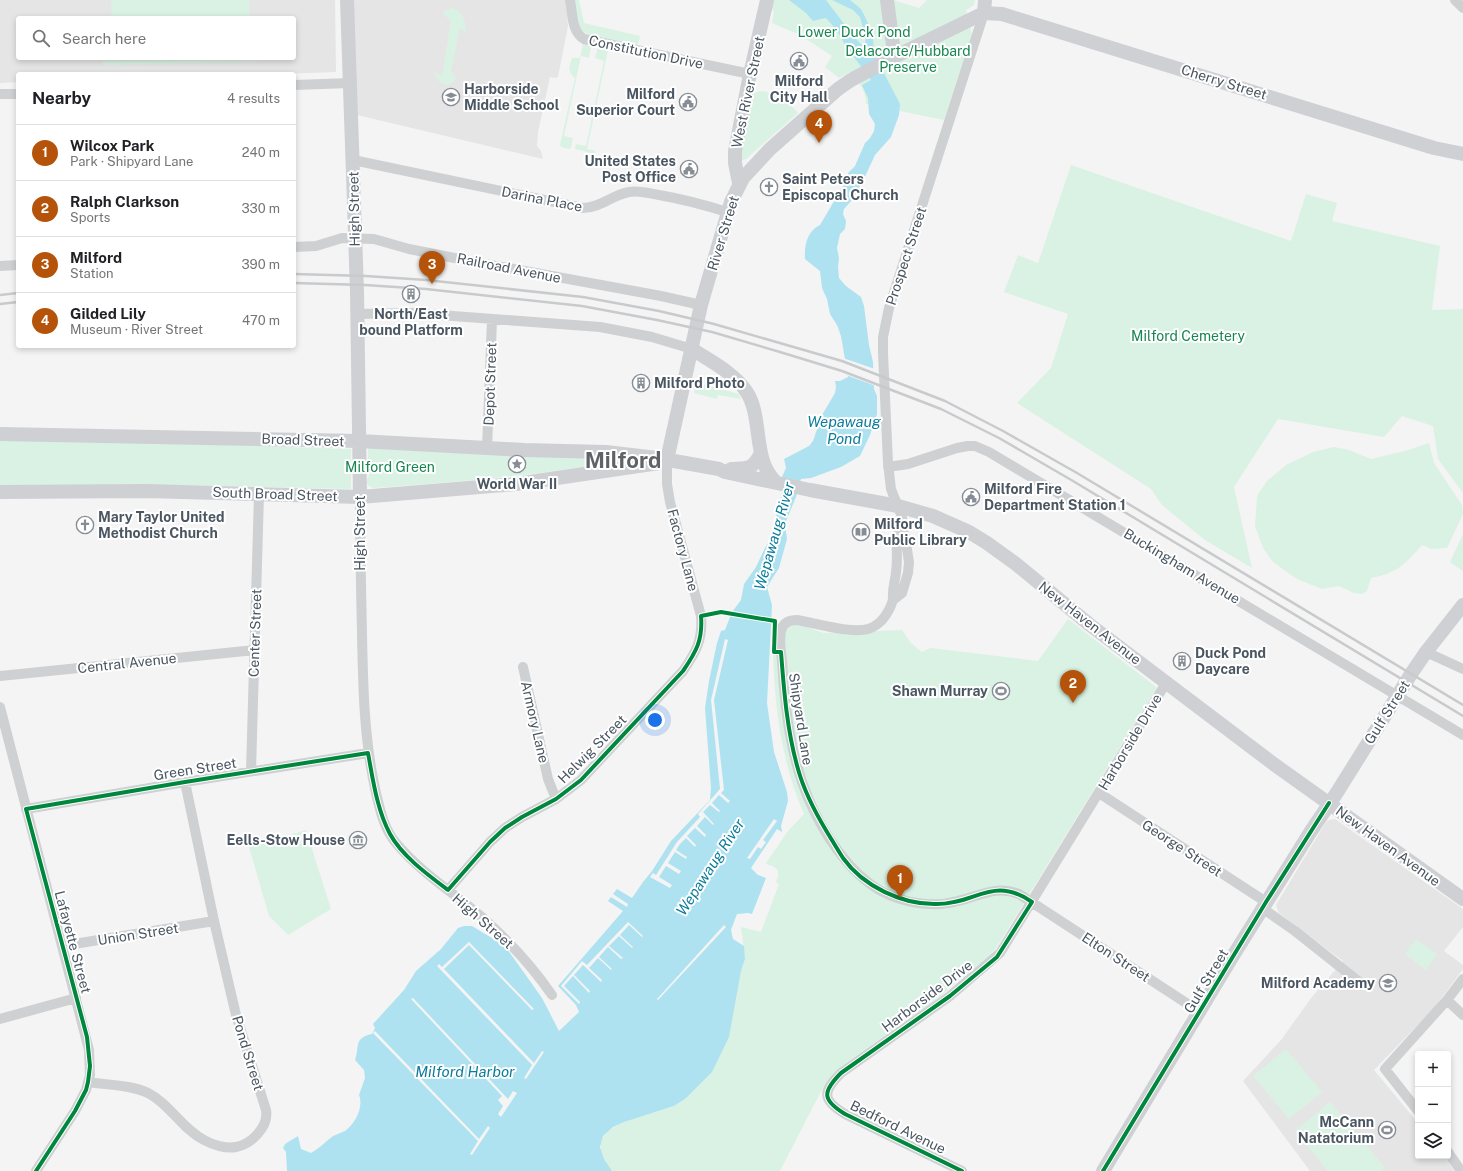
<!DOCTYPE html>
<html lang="en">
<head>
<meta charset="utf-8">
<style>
  :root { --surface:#fff; --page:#f2f2f2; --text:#202124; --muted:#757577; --line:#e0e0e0; --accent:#b45309 }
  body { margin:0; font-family:"Public Sans",sans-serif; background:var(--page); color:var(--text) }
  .controls { position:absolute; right:12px; bottom:12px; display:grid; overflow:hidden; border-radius:4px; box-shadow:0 2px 6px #0003 }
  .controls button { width:36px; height:36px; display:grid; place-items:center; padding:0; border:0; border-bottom:1px solid var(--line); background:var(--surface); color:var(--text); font:20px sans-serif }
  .you { position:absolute; left:655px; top:720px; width:14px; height:14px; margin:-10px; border:3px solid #fff; border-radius:50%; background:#1a73e8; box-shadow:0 0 0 6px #1a73e833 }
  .badge { display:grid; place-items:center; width:26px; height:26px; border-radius:50%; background:var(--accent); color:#fff; font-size:13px; font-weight:700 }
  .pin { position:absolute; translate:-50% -33px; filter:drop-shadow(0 1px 2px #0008) }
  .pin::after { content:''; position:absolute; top:21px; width:14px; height:12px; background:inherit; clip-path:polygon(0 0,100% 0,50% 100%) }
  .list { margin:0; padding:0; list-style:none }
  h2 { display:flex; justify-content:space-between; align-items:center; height:52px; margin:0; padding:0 16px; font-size:17px }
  h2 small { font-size:13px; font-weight:400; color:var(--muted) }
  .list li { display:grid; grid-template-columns:26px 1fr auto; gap:12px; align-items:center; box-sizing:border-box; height:56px; padding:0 16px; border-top:1px solid var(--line) }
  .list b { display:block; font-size:15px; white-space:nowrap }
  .list p { margin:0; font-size:13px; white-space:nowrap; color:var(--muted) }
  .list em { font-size:13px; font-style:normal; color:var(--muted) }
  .icon { flex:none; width:22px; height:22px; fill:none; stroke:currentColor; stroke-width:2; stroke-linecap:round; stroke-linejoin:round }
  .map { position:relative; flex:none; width:1463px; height:1171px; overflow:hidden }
  .search { position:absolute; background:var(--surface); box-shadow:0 2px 6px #0003; left:16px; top:16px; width:280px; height:44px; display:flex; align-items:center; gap:10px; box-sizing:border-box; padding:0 14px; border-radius:4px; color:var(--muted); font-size:15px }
  .panel { position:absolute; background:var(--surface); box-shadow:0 2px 6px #0003; left:16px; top:72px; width:280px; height:276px; border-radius:4px }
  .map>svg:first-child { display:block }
  .education { fill:#e6e5e6; fill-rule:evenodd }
  .green { fill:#d9f2e3 }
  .water { fill:#aee2f0 }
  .pier { fill:#f4f4f4 }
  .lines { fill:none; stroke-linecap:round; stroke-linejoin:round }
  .street { stroke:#ced0d2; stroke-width:10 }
  .secondary { stroke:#ced0d4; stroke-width:14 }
  .rail { stroke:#c9cacc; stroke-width:2.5 }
  .cycleway-casing { stroke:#fff; stroke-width:6 }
  .cycleway { stroke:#00873e; stroke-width:4 }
  .labels { text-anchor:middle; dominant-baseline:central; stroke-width:4; stroke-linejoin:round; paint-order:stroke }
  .park-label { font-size:14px; fill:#17864f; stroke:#fff }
  .street-label { font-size:14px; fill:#4a5661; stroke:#fff }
  .poi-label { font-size:14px; font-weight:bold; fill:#4a5661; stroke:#fff; text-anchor:start }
  .water-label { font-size:15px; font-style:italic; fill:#0c7c9b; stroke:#fff }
  .town-label { font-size:22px; font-weight:bold; fill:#5f6368; stroke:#fff }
</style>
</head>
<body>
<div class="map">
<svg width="1463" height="1171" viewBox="0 0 1463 1171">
  <rect width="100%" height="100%" fill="#f4f4f4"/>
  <!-- education -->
  <path class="education" d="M 0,0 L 335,0 L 336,72 L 280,74 L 18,74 L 18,82 L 0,83 ZM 18,18 L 294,18 L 294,58 L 18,58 Z
    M 352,0 L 566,0 L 568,26 L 558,77 L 556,78 L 550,77 L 538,132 L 537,146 L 541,151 L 543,159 L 357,115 Z
    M 1335,819 L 1463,909 L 1463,927 L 1444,951 L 1463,965 L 1463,969 L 1434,1008 L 1374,1070 L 1418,1123 L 1418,1156 L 1445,1156 L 1454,1171 L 1310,1171 L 1243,1081 L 1281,1040 L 1312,997 L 1343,961 L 1279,913 L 1276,905 L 1326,822 L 1329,820 Z"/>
  <!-- green -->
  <path class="green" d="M 111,0 L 249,0 L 250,18 L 112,18 Z
    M 575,0 L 579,0 L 584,23 L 640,36 L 638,45 C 625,42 586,40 580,28 C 577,20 577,9 575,0 Z
    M 774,0 L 893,0 L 919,8 L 927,0 L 975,0 L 974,5 L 966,10 L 972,34 L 944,120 L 866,104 C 867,93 858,80 850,72 L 839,78 L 825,67 L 832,56 L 800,35 L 772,23 L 774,11 L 771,10 Z
    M 452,8 C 463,11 466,22 466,32 L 460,28 L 451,71 L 456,78 L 454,81 L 449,85 C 441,84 435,80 434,71 L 442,76 L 451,21 L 443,14 L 445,11 Z
    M 583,44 L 591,46 L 589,58 L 581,56 L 564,136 L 573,138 L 571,148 L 569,149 L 561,147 L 560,145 L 575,78 C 567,71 569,68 572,58 L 580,58 Z
    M 598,47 L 608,50 L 587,149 L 595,151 L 595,154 L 575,149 L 576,144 L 586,146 L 604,61 L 595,58 Z
    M 103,58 L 119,61 L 261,58 L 261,61 L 103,65 L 103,61 L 106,61 Z
    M 762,91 C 776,93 789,102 798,113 L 746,159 L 743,160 L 740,155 L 753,93 Z
    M 1071,165 L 1291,241 L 1306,194 L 1337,203 L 1332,221 L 1440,246 L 1432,310 L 1463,309 L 1463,493 L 1438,459 L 1433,426 L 1402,416 L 1384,437 L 1278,419 L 1234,487 L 1252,568 L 1205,540 L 1162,505 L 1151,489 L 1017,403 L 1051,368 L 1068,314 L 1004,292 L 1018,255 L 1038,263 Z
    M 696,382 L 739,394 L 741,399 L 718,395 L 717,399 L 694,393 Z
    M 0,438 L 351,449 L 351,489 L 187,485 L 0,485 Z
    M 1429,443 L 1434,463 L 1462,505 L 1463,514 L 1447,548 L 1431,549 L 1422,545 C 1405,564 1398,573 1371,578 L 1367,591 L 1362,594 L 1354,593 L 1339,586 L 1322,589 L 1297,579 L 1273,562 L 1263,548 L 1255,526 L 1257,496 L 1267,481 L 1286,465 L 1313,452 L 1334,447 L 1349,450 L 1371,459 L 1405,451 Z
    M 368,447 L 595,458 L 596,460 L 594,465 L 589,466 C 518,477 446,483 374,488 L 370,487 L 366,483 L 371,469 L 368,458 Z
    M 1463,534 L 1463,571 L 1450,562 Z
    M 1068,619 L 1156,687 L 1156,689 L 996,948 L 991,954 L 938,998 L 850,1060 L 834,1073 L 826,1083 L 818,1097 L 780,1171 L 612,1171 C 573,1123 646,1118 674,1106 C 678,1104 682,1101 685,1099 L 741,971 L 745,959 L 741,927 L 761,932 L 779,884 L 776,882 L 778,876 L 778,870 L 771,865 L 770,866 L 766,863 L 788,831 L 804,814 C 778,755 772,687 773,623 L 804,626 L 824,633 L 902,630 L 911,643 L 922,652 L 930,648 L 1038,661 Z
    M 306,830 L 331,909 L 288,935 L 269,916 L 249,847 Z
    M 1416,939 L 1437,954 L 1426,970 L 1405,954 Z
    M 1286,1049 L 1322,1092 L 1289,1119 L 1253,1076 Z
    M 1330,1102 L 1385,1168 L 1381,1171 L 1328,1171 L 1295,1131 Z"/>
  <!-- water -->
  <path class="water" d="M 789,0 L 826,0 L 854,37 L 864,47 L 867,33 L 863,28 L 860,17 L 853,10 L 832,0 L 850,0 L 861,9 L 867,21 L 873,39 L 874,54 L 900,104 L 899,115 L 891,137 L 875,155 L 862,183 L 852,200 L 844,209 L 843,214 L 846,221 L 845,229 L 840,234 L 837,248 L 839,258 L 838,267 L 839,278 L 846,286 L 861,297 L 864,306 L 869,345 L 873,362 L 874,389 L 877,396 L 877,414 L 870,435 L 860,456 L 841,467 L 811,478 L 801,479 L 796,497 L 786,521 L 785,525 L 787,539 L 779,568 L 767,587 L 772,605 L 767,703 L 774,752 L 787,792 L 788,801 L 781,826 L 782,832 L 777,829 L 751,868 L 758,875 L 766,878 L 752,914 L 748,913 L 737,914 L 731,930 L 733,939 L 744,946 L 745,959 L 741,971 L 729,1037 L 712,1072 L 685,1099 L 674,1106 L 624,1122 L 613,1127 L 603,1136 L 600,1147 L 604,1159 L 612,1171 L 287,1171 L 286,1152 L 283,1148 L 285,1144 L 298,1136 L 301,1149 L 311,1153 C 320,1148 325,1142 333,1136 C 337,1134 341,1133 345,1131 C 355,1124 364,1107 359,1095 L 365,1078 L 364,1070 L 355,1060 C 360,1047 353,1038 372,1034 L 375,1028 L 373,1024 L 404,990 L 416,971 L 441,949 L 458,928 L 464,926 L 472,926 L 505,946 L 542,998 L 559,1031 L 579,1012 L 576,1005 L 558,986 L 623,911 L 608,901 L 611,897 L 627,907 L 628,904 L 613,894 L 617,889 L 632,898 L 643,882 L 652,871 L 671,841 L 710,800 L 711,788 L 705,708 L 709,681 L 717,643 L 721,631 L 725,630 L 732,612 L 741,600 L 744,584 L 756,567 L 765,548 L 770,540 L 782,493 L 782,477 L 786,468 L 784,459 L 809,446 L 813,441 L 822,415 L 835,393 L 836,387 L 835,381 L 840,381 L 848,377 L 841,336 L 837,325 L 830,314 L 827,299 L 822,288 L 820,271 L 805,259 C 804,246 807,231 820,225 L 846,181 L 848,173 L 855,166 L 865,143 L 870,138 L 874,131 L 875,124 L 869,114 L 868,98 L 862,85 L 871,80 L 845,45 L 838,32 L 827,19 L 825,18 L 813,21 L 806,13 Z"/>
  <!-- pier -->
  <path class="pier" d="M 843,358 L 875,369 L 876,386 L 846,375 Z
    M 725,639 L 728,640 L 714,700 L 724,790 L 721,793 L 730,801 L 728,803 L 719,795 L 712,803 L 720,811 L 719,812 L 710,805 L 703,812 L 714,824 L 713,825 L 705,817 L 697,826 L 706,835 L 705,837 L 695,828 L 687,836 L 696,845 L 695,847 L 686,838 L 680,844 L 676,850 L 687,857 L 686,859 L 675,852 L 668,863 L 681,871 L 679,874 L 666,866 L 659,877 L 672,885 L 670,888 L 650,877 L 653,873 L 656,875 L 677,842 L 700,817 L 698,814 L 720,789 L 711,700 Z
    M 774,819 L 777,821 L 763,840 L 766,842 L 761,849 L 758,847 L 750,859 L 747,858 Z
    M 628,922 L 643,936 L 642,937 L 629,925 L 620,935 L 633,947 L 632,948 L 619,936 L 609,946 L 623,958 L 621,959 L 608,947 L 599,957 L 612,969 L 611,970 L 598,958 L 589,968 L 602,980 L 601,982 L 583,965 L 574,975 L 590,991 L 589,993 L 573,976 L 564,986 L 580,1002 L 579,1004 L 561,986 L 582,961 L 587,965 Z
    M 724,925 L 726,927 L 658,1000 L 657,999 Z
    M 469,942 L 534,1009 L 532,1010 L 469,945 L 444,969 L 534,1063 L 542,1051 L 544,1052 L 526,1079 L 524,1078 L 532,1065 L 437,966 L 439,964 L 442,967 Z
    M 413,998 L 508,1099 L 513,1091 L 517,1093 L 501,1117 L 498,1114 L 503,1106 L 498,1100 L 502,1096 L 411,999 Z
    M 375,1031 L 479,1139 L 488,1126 L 490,1128 L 472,1155 L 470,1154 L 478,1141 L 373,1033 Z"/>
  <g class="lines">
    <!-- street -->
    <path class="street" d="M 570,0 C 573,14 571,31 584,39 L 750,74
      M 1455,0 L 1463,8
      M 294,85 L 350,83
      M 0,94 L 18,94
      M 353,160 L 583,208 C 600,208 612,195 629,192 C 638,190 649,193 659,195 C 682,199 705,205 727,212
      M 294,247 L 316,246 L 342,238 L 374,239 L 409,249 L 490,265 L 514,269 L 661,296 L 701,305
      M 0,266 L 18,265
      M 357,314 L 413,313 L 600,327 L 652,337 L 692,349
      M 487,448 L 492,320
      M 888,467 L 908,464 L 957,448 L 968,446 L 975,446 L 989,452 L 1463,735
      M 360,497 C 360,542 361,588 362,633 C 363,687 364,740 376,793 C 380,810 384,829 396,843 C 421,873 454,893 483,918 C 509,941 532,966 552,995
      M 902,525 C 893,544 899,553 896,572 C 895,583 892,588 893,600 L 902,593 L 908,573 L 909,562 L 905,537 L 902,525 L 902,517 L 891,489 L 888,463 L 883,353 L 883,337 L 889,308 L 984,13
      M 893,600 C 889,612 881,625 868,629 C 851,634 815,623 797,620 C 791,620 785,621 782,628 C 778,637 781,651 782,661 C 785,708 790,756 809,800 C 823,833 849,873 881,891 C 903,903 933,908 958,901 C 980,896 996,885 1019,894 L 1200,1012
      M 1426,652 L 1463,669
      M 523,667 L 548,779 L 556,799
      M 0,676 L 255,650
      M 0,707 L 89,1050 L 90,1075 L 86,1090 L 75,1111 L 36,1171
      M 251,771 L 259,494
      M 1099,793 L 1266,902
      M 26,809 L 185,782 L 368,753
      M 448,890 L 490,842 L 505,828 L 522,817 L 556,799 L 581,780 L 683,671 C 696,652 703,640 701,616 L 670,502 L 667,484 L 667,460
      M 1262,908 L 1295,931 L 1358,981
      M 62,946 L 214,921
      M 1447,1000 L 1463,1015
      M 0,1019 L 76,998
      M 88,1082 C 107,1085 132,1085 148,1093 C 170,1104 182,1129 204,1140 C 213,1145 226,1149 236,1147 C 252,1144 269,1126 266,1110 L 236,1015 L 214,921 L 185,782
      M 1418,1111 L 1385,1069 L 1447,1000 L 1463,979
      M 1448,1152 L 1461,1171
      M 962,1171 L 845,1114 C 822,1100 822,1092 841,1073 L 950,996 L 1000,953 L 1166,683"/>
    <!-- secondary -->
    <path class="secondary" d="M 347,0 L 357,291 L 360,497
      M 887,0 L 893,45 L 896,56
      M 984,13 L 985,0
      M 739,183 L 735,163 L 735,151 L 750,74 L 767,0
      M 692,349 C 710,361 733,372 746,391 C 764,417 751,461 777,483
      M 0,434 L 359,441 L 524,450 L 606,452 L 657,458 L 719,469 L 725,472 L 810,490 L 898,506 L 933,516 L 969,532 L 987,543 L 1016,564 L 1090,625 L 1275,765 L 1463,899
      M 667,460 L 701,305 L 731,202 L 743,178 L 770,149 L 838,89 L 851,80 L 896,56 L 984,13 L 1002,14 L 1434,148 L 1463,154
      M 731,469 C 749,468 752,470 761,453
      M 0,492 L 146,491 L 360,497 L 516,484 L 659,463
      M 1103,1171 L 1231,959 L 1311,831 L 1336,794 L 1411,674 L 1426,652 L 1463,605"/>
    <!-- rail -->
    <path class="rail" d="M 294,274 L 366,276 L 426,280 L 583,297 L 659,311 L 714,324 L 842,361 L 945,401 L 1003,431 L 1077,473 L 1463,705
      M 294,283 L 365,285 L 426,289 L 582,306 L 657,320 L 712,332 L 780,352 L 842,371 L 941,409 L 999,438 L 1073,481 L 1463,716
      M 0,295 L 18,293
      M 0,304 L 18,302"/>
    <defs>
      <path id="cycleway" d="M 36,1171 L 75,1111 L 86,1090 L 88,1082 L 90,1066 L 87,1037 L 26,809 L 185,782 L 368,753 C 373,780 377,810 390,834 C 402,856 428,875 448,890 L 490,842 L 505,828 L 522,817 L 556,799 L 581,780 L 683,671 C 696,652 703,640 701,616 L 721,612 L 775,621 L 774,652 L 781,652 C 784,691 787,731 798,769 C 804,791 815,812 827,832 C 832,840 837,849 843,858 C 863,886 902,905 937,904 C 976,904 993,875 1032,902 L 997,957 L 950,996 L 841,1073 C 822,1092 822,1100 845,1114 L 962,1171
        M 1103,1171 L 1266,902 L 1329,803"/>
    </defs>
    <!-- cycleway casing -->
    <use href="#cycleway" class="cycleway-casing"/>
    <!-- cycleway -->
    <use href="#cycleway" class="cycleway"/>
  </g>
  <!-- icons -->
  <defs>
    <symbol id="civic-ring" viewBox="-11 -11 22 22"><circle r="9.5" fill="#fff" stroke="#868d94" stroke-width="1.5"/><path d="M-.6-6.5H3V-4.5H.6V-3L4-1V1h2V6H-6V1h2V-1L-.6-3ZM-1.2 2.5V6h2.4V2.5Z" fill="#868d94"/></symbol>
    <symbol id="school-ring" viewBox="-11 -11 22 22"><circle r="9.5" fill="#fff" stroke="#868d94" stroke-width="1.5"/><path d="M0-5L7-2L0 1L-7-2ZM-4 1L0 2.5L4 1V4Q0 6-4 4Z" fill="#868d94"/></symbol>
    <symbol id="church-ring" viewBox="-11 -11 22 22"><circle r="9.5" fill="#fff" stroke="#868d94" stroke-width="1.5"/><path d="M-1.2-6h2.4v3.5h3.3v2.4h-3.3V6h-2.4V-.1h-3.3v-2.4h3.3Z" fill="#868d94"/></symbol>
    <symbol id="building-ring" viewBox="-11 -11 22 22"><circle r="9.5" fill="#fff" stroke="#868d94" stroke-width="1.5"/><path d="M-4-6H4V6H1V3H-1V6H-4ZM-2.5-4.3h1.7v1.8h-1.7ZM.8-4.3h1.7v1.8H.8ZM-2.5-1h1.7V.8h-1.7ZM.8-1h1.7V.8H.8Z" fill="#868d94"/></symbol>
    <symbol id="sight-ring" viewBox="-11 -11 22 22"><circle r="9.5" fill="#fff" stroke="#868d94" stroke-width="1.5"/><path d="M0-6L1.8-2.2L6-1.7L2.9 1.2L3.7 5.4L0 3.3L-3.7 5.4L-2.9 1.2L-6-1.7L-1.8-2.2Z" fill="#868d94"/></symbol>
    <symbol id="library-ring" viewBox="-11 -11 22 22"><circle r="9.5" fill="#fff" stroke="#868d94" stroke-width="1.5"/><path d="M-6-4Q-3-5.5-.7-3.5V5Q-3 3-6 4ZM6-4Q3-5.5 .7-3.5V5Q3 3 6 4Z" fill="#868d94"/></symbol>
    <symbol id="stadium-ring" viewBox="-11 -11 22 22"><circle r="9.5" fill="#fff" stroke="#868d94" stroke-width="1.5"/><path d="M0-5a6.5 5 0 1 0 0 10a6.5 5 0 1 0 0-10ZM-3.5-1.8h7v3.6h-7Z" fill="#868d94"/></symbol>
    <symbol id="museum-ring" viewBox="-11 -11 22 22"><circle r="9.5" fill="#fff" stroke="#868d94" stroke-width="1.5"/><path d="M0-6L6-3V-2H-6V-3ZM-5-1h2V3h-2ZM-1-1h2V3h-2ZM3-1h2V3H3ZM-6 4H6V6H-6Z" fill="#868d94"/></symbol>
  </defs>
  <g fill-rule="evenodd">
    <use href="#civic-ring" x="789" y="51" width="20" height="20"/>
    <use href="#school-ring" x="441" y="87" width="20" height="20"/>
    <use href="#civic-ring" x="678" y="92" width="20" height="20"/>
    <use href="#civic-ring" x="679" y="159" width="20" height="20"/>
    <use href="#church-ring" x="759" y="177" width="20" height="20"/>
    <use href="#building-ring" x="401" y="284" width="20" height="20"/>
    <use href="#building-ring" x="631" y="373" width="20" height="20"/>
    <use href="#sight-ring" x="507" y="454" width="20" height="20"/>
    <use href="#civic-ring" x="961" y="487" width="20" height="20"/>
    <use href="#church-ring" x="75" y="515" width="20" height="20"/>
    <use href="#library-ring" x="851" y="522" width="20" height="20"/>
    <use href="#building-ring" x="1172" y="651" width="20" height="20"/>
    <use href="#stadium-ring" x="991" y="681" width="20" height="20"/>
    <use href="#museum-ring" x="348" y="830" width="20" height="20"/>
    <use href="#school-ring" x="1378" y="973" width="20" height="20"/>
    <use href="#stadium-ring" x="1377" y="1120" width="20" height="20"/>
  </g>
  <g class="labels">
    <!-- park labels -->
    <g class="park-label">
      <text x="854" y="32">Lower Duck Pond</text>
      <text x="908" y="51">Delacorte/Hubbard<tspan x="908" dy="16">Preserve</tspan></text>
      <text x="1188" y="336">Milford Cemetery</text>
      <text x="390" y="467">Milford Green</text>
    </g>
    <!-- street labels -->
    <g class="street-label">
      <text transform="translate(646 52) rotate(12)">Constitution Drive</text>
      <text transform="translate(1224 82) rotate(17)">Cherry Street</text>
      <text transform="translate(748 92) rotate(-78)">West River Street</text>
      <text transform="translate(542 199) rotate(11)">Darina Place</text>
      <text transform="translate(354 209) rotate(-91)">High Street</text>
      <text transform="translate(723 233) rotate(-73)">River Street</text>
      <text transform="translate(906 256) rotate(-72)">Prospect Street</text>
      <text transform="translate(509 268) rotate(11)">Railroad Avenue</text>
      <text transform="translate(490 384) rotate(-88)">Depot Street</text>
      <text transform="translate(303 440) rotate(2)">Broad Street</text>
      <text transform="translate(275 494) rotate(2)">South Broad Street</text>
      <text transform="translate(360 533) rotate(-90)">High Street</text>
      <text transform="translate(683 550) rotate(75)">Factory Lane</text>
      <text transform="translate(1182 566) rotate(31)">Buckingham Avenue</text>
      <text transform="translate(1090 623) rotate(38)">New Haven Avenue</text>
      <text transform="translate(255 633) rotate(-88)">Center Street</text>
      <text transform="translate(127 663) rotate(-6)">Central Avenue</text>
      <text transform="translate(1387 712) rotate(-58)">Gulf Street</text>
      <text transform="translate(801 719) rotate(81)">Shipyard Lane</text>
      <text transform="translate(535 722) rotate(77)">Armory Lane</text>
      <text transform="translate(1130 742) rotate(-59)">Harborside Drive</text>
      <text transform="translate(592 749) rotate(-45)">Helwig Street</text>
      <text transform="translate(195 769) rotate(-9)">Green Street</text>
      <text transform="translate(1388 846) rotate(36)">New Haven Avenue</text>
      <text transform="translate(1182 848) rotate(33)">George Street</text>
      <text transform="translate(483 921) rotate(41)">High Street</text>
      <text transform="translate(138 934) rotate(-9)">Union Street</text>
      <text transform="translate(73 942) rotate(75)">Lafayette Street</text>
      <text transform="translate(1116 957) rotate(33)">Elton Street</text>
      <text transform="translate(1206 981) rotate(-59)">Gulf Street</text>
      <text transform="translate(927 996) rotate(-37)">Harborside Drive</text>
      <text transform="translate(248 1053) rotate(73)">Pond Street</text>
      <text transform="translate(898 1127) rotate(26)">Bedford Avenue</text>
    </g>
    <!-- poi labels -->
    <g class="poi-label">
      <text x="799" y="81" text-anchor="middle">Milford<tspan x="799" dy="16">City Hall</tspan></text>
      <text x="464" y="89">Harborside<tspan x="464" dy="16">Middle School</tspan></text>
      <text x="675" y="94" text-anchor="end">Milford<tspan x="675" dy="16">Superior Court</tspan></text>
      <text x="676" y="161" text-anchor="end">United States<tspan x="676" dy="16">Post Office</tspan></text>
      <text x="782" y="179">Saint Peters<tspan x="782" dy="16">Episcopal Church</tspan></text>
      <text x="411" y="314" text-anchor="middle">North/East<tspan x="411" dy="16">bound Platform</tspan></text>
      <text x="654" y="383">Milford Photo</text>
      <text x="517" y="484" text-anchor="middle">World War II</text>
      <text x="984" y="489">Milford Fire<tspan x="984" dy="16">Department Station 1</tspan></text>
      <text x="98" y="517">Mary Taylor United<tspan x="98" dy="16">Methodist Church</tspan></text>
      <text x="874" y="524">Milford<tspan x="874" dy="16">Public Library</tspan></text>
      <text x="1195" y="653">Duck Pond<tspan x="1195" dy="16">Daycare</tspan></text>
      <text x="988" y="691" text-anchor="end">Shawn Murray</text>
      <text x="345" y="840" text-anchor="end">Eells-Stow House</text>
      <text x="1375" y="983" text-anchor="end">Milford Academy</text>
      <text x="1374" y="1122" text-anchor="end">McCann<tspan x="1374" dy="16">Natatorium</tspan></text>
    </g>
    <!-- water labels -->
    <g class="water-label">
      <text x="844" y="421">Wepawaug<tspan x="844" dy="17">Pond</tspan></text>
      <text transform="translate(774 536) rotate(-74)">Wepawaug River</text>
      <text transform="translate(710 867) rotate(-57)">Wepawaug River</text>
      <text x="465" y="1071">Milford Harbor</text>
    </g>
    <!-- town labels -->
    <g class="town-label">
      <text x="623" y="460">Milford</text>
    </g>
  </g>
</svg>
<div class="controls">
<button>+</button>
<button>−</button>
<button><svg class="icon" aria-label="layers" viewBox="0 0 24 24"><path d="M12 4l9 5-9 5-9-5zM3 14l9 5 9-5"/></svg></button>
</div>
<div class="you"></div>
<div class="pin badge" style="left:900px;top:898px">1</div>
<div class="pin badge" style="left:1073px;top:703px">2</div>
<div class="pin badge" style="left:432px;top:284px">3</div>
<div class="pin badge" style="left:819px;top:143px">4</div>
<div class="search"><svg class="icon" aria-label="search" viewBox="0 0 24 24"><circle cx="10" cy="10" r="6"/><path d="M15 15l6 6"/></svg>Search here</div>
<section class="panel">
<h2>Nearby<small>4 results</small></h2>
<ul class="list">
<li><span class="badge">1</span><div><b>Wilcox Park</b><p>Park · Shipyard Lane</p></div><em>240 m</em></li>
<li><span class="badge">2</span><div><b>Ralph Clarkson</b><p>Sports</p></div><em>330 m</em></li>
<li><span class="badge">3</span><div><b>Milford</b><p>Station</p></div><em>390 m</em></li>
<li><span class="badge">4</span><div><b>Gilded Lily</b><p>Museum · River Street</p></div><em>470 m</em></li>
</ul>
</section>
</div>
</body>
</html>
